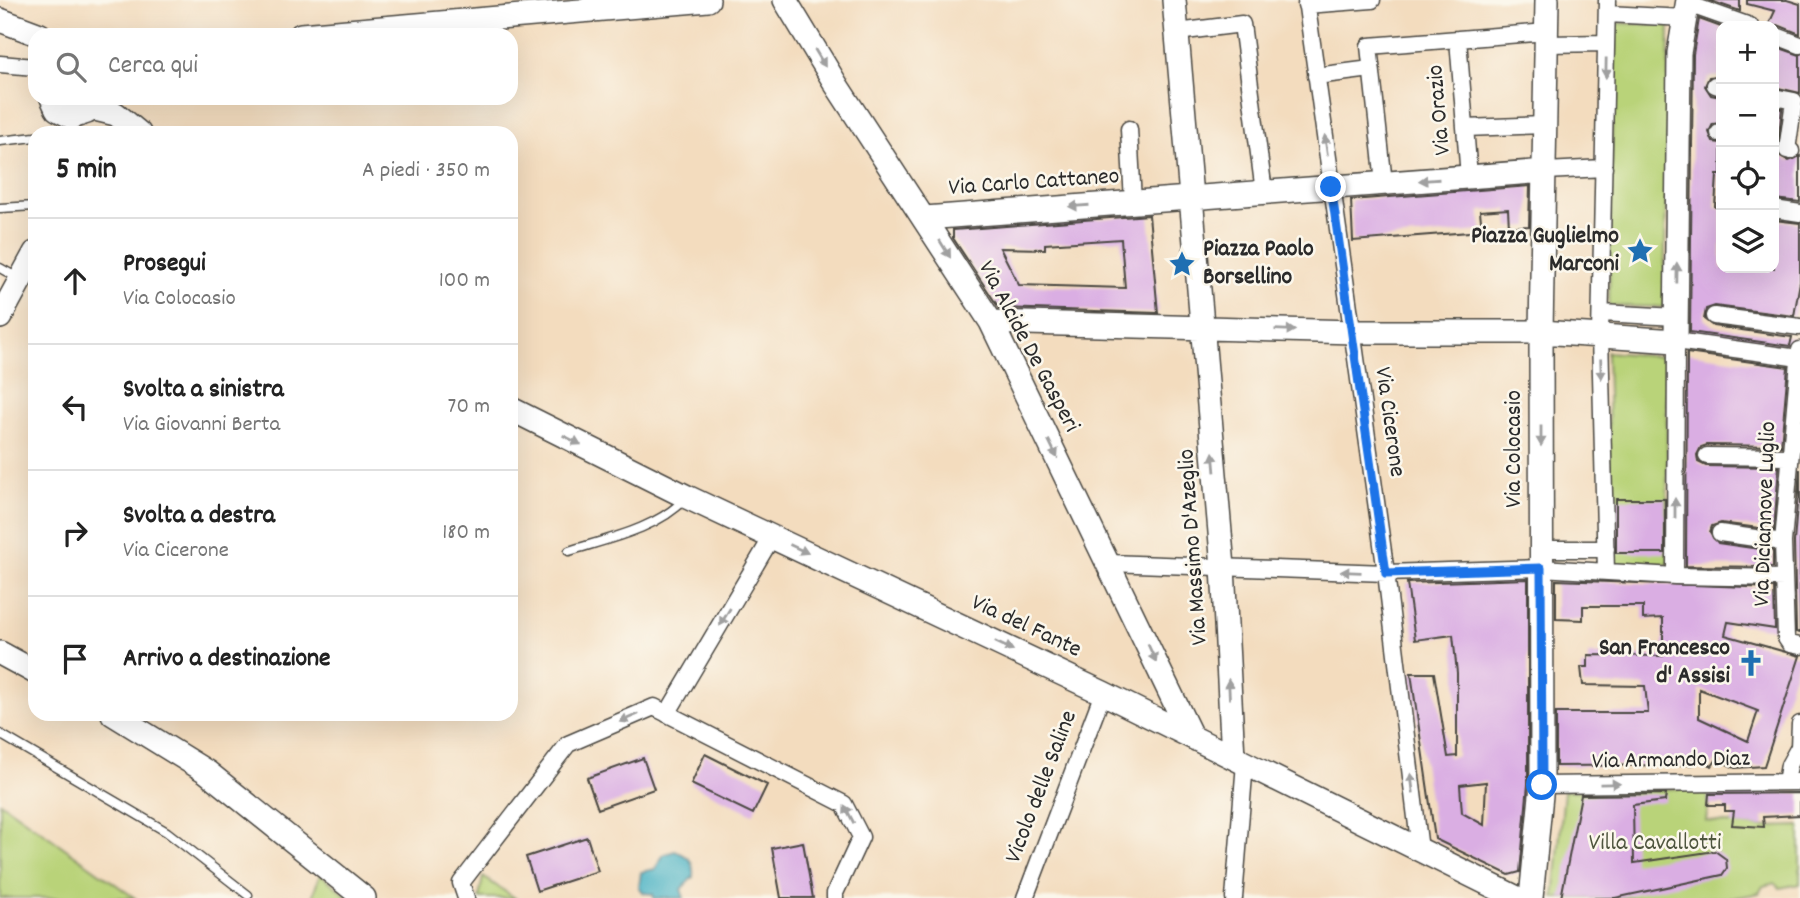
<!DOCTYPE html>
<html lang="it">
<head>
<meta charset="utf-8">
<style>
  :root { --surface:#fff; --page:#f2f2f2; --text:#222; --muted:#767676; --line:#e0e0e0 }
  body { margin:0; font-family:Dekko,sans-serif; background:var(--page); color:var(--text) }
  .controls { position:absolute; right:21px; top:21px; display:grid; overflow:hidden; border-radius:14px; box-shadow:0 7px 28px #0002 }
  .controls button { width:63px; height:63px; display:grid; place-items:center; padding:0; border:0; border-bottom:2px solid var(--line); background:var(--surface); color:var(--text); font:35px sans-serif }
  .stop { position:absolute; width:21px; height:21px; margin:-16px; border:5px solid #1a73e8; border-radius:50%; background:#fff }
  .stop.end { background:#1a73e8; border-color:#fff; box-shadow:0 2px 7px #0008 }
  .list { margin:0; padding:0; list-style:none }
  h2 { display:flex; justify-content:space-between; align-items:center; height:91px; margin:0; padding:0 28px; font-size:30px }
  h2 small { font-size:23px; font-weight:400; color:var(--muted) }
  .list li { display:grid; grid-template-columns:46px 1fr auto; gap:21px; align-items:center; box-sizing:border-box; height:126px; padding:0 28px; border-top:2px solid var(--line) }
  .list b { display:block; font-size:26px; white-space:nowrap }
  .list p { margin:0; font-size:23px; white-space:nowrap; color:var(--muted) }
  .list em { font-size:23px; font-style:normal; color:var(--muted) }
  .icon { flex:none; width:38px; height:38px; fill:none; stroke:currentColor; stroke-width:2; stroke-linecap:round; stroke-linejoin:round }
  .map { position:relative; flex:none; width:1800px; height:898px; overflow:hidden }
  .search { position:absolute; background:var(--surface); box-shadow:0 7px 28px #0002; left:28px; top:28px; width:490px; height:77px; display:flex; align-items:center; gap:18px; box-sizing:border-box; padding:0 24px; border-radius:21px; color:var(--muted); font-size:26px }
  .panel { position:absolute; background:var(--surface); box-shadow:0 7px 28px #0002; left:28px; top:126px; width:490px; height:595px; border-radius:21px }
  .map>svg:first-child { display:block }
  .green { fill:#b9d379; stroke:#727f52; stroke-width:2 }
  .water { fill:#45b0c3; stroke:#386e77; stroke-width:2 }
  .building { fill:#daaee3; fill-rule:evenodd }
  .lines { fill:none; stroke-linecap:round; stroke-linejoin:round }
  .lane-casing { stroke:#494641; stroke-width:11 }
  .street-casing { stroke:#494641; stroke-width:19 }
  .secondary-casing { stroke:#494641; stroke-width:26 }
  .lane { stroke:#fff; stroke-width:8 }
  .street { stroke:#fff; stroke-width:16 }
  .secondary { stroke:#fff; stroke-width:23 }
  .oneway { fill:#a0a0a0 }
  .route { stroke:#1a73e8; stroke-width:9 }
  .labels { text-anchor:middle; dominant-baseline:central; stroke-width:5; stroke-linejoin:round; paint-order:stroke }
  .street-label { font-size:24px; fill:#2b2b2b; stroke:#fbf7ec }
  .poi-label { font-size:24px; font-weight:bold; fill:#2b2b2b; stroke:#fbf7ec; text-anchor:end }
  .park-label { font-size:24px; fill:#4e553e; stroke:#fbf7ec }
</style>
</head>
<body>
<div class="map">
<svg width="1800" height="898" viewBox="0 0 1800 898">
  <rect width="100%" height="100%" fill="#fbf7ec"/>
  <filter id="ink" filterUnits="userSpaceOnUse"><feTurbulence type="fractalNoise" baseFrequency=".0143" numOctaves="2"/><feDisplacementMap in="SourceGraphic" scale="14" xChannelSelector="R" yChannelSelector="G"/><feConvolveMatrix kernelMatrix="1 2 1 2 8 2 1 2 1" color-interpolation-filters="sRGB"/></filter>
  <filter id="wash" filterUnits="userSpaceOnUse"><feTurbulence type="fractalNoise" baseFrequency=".00686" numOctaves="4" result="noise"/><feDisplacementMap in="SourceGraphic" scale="28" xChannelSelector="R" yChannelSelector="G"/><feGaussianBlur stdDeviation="1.57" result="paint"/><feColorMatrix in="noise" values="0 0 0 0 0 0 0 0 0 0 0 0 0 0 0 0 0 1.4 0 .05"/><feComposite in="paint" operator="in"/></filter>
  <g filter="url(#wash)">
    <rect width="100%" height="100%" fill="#f3dcbe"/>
    <!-- green -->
    <path class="green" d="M 1614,23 L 1669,25 L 1664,307 L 1609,306 Z
      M 1607,352 L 1666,357 L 1668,564 L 1612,565 Z
      M 1710,788 L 1706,821 L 1764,827 L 1800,826 L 1800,884 L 1780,888 L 1775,883 L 1763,886 L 1759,893 L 1734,898 L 1554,898 L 1564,791 Z
      M 0,802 L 135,898 L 0,898 Z
      M 320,874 L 350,898 L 312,898 Z
      M 483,877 L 515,898 L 479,898 Z"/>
    <!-- water -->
    <path class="water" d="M 675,851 C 690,856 694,862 693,877 L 681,889 L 684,898 L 654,898 L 653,894 L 644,893 L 639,887 L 641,872 L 655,869 L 664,854 Z"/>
    <g id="blocks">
      <!-- building -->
      <path class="building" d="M 1708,0 L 1740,0 L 1740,11 Z
        M 1747,0 L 1787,0 L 1800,4 L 1800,34 L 1778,25 L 1768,26 L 1775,11 L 1747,4 Z
        M 1699,19 L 1721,27 L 1721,76 L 1709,77 L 1705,86 L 1711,95 L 1721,97 L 1721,123 L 1713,124 L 1709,132 L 1713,142 L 1721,143 L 1721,175 L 1717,175 L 1715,207 L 1721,208 L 1721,268 L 1774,268 L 1774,220 L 1800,223 L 1800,282 L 1794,316 L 1715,306 L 1706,309 L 1704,319 L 1713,326 L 1792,337 L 1790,346 L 1690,332 L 1693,54 Z
        M 1774,46 L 1800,55 L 1800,93 L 1774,87 Z
        M 1774,108 L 1782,109 L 1777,154 L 1789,161 L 1800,156 L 1800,202 L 1774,199 Z
        M 1530,186 L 1529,226 L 1509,227 L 1508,209 L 1480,211 L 1482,231 L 1353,241 L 1351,200 Z
        M 1149,215 L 1158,313 L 999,308 L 953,238 L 953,230 ZM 1121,239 L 1125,288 L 1019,285 L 1000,248 L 1045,249 L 1045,244 Z
        M 1687,353 L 1788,367 L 1781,446 L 1707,445 L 1701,447 L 1697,455 L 1698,462 L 1706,466 L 1779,467 L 1774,530 L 1721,523 L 1712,526 L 1710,532 L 1718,543 L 1773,551 L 1773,567 L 1686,566 Z
        M 1800,469 L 1800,633 L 1796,632 L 1794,542 Z
        M 1616,499 L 1665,499 L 1665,553 L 1616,553 Z
        M 1528,579 L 1528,784 L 1520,872 L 1509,875 L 1435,839 L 1411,673 L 1434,673 L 1448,757 L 1457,756 L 1457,673 L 1453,635 L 1415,640 L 1407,583 ZM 1486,782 L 1484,825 L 1462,813 L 1460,785 Z
        M 1556,580 L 1774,588 L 1775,629 L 1728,622 L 1725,635 L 1800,656 L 1764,766 L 1735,768 L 1717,759 L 1712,766 L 1694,757 L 1692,765 L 1556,766 L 1556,713 L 1648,713 L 1645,686 L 1583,685 L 1581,667 L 1588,667 L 1588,655 L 1663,656 L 1663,618 L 1643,619 L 1643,606 L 1583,606 L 1583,620 L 1556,619 ZM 1699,689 L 1758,711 L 1748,741 L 1699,718 Z
        M 705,754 L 767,785 L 753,814 L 691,784 Z
        M 643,758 L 654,789 L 598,809 L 587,778 Z
        M 1800,793 L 1800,815 L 1763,817 L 1764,827 L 1732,825 L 1734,811 L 1725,811 L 1725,805 L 1708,805 L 1709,794 Z
        M 1666,794 L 1665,801 L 1633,805 L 1634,863 L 1715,851 L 1726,859 L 1727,868 L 1722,875 L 1615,898 L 1561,898 L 1581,795 Z
        M 587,837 L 598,871 L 537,891 L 526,857 Z
        M 803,842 L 813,898 L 781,898 L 772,848 Z"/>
    </g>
  </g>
  <g filter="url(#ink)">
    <use href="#blocks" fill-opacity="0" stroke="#494641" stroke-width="2"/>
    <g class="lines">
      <defs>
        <path id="lane" d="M 0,141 L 35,137
          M 0,208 L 35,206
          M 0,268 L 18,278
          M 569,551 C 607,539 657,529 685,499
          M 0,734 L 167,832 L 248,895"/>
        <path id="street" d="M 1306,0 L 1386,573 L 1420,850
          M 1688,4 L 1750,26
          M 1306,5 L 1372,0
          M 1607,14 L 1685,18
          M 1177,32 L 1242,24 L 1264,192
          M 1774,35 L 1800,45
          M 1458,39 L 1469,177
          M 1547,44 L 1606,43
          M 0,64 L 35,67
          M 1316,76 L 1371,69
          M 1715,85 L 1721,87
          M 1774,97 L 1794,101 L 1787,150 L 1791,151
          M 1465,128 L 1545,125
          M 1129,129 L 1133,202
          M 1719,133 L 1721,133
          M 1546,171 L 1604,168
          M 1384,183 L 1369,46 L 1547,32
          M 1774,209 L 1800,213
          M 1601,313 L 1677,317
          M 1714,316 L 1800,327
          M 1800,350 L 1783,542 L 1786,638 L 1790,644 L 1800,646
          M 1707,456 L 1788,457
          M 1720,533 L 1783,542
          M 1542,549 L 1606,549
          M 1109,563 L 1386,573 L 1541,568 L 1675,576 L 1784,578
          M 1606,572 L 1600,335 L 1607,0
          M 1675,576 L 1676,341 L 1799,358
          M 667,714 L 772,537
          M 1786,782 L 1789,765 L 1799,747 L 1800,724
          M 1542,785 L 1800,782
          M 466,898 L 461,883 L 568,744 L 654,707 L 844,804 L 861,837 L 835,893 L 835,898
          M 1025,898 L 1103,693
          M 1234,898 L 1245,763"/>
        <path id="secondary" d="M 785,0 L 837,86 L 991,322 L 1191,736
          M 1174,0 L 1223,567 L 1233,757
          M 0,20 L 40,35
          M 301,35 L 708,0
          M 52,98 L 57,109 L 72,117 L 87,112 L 95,98
          M 91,108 L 116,114 L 139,133
          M 925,218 L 1546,171
          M 0,317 L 35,253
          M 991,322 L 1354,332 L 1541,332 L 1676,341 L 1679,53 L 1688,0
          M 511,409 L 687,497 L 1103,693 L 1517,898
          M 0,653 L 35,672
          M 113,714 L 207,772 L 364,898
          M 1531,898 L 1542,785 L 1541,332 L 1547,0"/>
      </defs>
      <!-- lane casing -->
      <use href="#lane" class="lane-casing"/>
      <!-- street casing -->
      <use href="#street" class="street-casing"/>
      <!-- secondary casing -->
      <use href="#secondary" class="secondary-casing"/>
      <!-- lane -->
      <use href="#lane" class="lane"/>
      <!-- street -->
      <use href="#street" class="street"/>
      <!-- secondary -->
      <use href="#secondary" class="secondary"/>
    </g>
    <!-- one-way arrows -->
    <defs><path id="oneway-solid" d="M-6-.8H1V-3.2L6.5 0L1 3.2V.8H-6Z" transform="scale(1.75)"/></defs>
    <g class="oneway">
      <use href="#oneway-solid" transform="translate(820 58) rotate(59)"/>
      <use href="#oneway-solid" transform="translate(1606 68) rotate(91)"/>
      <use href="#oneway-solid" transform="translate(1326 145) rotate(-98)"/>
      <use href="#oneway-solid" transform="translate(1429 180) rotate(176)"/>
      <use href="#oneway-solid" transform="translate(1079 206) rotate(176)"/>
      <use href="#oneway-solid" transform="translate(945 249) rotate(58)"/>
      <use href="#oneway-solid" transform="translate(1677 273) rotate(-89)"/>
      <use href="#oneway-solid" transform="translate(1285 330) rotate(2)"/>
      <use href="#oneway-solid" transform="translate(1601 369) rotate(88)"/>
      <use href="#oneway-solid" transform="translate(1541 436) rotate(90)"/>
      <use href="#oneway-solid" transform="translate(572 440) rotate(27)"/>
      <use href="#oneway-solid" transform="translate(1053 449) rotate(64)"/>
      <use href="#oneway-solid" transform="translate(1214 462) rotate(-95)"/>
      <use href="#oneway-solid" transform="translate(1675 508) rotate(-90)"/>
      <use href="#oneway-solid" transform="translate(799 549) rotate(25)"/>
      <use href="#oneway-solid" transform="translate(1351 572) rotate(-178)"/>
      <use href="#oneway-solid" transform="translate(725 617) rotate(121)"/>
      <use href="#oneway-solid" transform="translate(1004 646) rotate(25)"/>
      <use href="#oneway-solid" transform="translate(1152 653) rotate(65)"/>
      <use href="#oneway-solid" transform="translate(1229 689) rotate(-93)"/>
      <use href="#oneway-solid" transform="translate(629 718) rotate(157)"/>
      <use href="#oneway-solid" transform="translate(1412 783) rotate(-97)"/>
      <use href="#oneway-solid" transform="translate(1610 784) rotate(-1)"/>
      <use href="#oneway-solid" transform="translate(849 814) rotate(-118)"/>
    </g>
  </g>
  <g class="lines" filter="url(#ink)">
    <!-- route -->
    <path class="route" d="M 1331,187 L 1386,573 L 1541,568 L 1542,785"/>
  </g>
  <!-- icons -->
  <defs>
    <symbol id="sight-bare" viewBox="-9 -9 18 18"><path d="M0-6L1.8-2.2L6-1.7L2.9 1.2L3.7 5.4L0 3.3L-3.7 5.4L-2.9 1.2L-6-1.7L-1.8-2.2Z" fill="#1f6fb2" stroke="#fbf7ec" stroke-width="2.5" paint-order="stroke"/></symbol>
    <symbol id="church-bare" viewBox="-9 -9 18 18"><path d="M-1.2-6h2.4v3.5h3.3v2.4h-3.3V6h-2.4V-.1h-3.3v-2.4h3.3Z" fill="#1f6fb2" stroke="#fbf7ec" stroke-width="2.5" paint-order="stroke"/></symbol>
  </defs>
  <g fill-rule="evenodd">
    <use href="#sight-bare" x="1621" y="232" width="38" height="38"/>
    <use href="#sight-bare" x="1163" y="245" width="38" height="38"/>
    <use href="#church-bare" x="1732" y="644" width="38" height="38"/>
  </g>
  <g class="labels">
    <!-- street labels -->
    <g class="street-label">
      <text transform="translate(1440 110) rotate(-95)">Via Orazio</text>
      <text transform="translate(1034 183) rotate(-4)">Via Carlo Cattaneo</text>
      <text transform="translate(1028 347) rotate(62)">Via Alcide De Gasperi</text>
      <text transform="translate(1389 422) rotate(82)">Via Cicerone</text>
      <text transform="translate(1515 449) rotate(-90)">Via Colocasio</text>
      <text transform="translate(1766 514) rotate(-88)">Via Diciannove Luglio</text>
      <text transform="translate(1194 547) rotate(-94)">Via Massimo D'Azeglio</text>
      <text transform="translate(1026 627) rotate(25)">Via del Fante</text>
      <text transform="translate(1671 761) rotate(-1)">Via Armando Diaz</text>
      <text transform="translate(1042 787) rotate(-69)">Vicolo delle Saline</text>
    </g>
    <!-- poi labels -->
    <g class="poi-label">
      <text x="1619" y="237">Piazza Guglielmo<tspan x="1619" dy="28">Marconi</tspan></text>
      <text x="1203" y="250" text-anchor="start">Piazza Paolo<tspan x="1203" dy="28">Borsellino</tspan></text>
      <text x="1730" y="649">San Francesco<tspan x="1730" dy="28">d' Assisi</tspan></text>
    </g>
    <!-- park labels -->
    <g class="park-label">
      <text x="1655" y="844">Villa Cavallotti</text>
    </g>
  </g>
</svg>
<div class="controls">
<button>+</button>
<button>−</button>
<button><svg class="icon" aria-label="locate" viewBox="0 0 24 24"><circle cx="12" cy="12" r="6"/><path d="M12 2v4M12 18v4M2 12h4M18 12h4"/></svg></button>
<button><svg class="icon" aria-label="layers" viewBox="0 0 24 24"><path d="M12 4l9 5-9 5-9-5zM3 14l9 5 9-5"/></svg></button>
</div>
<div class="stop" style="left:1542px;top:785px"></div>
<div class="stop end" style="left:1331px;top:187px"></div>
<div class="search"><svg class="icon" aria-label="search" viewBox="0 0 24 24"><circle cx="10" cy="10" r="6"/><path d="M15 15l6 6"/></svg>Cerca qui</div>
<section class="panel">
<h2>5 min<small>A piedi · 350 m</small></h2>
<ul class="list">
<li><svg class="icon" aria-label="ahead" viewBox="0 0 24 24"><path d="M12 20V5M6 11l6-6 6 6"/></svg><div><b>Prosegui</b><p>Via Colocasio</p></div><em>100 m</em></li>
<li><svg class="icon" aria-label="left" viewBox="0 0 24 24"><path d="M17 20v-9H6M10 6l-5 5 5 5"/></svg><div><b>Svolta a sinistra</b><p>Via Giovanni Berta</p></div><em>70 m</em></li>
<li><svg class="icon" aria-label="right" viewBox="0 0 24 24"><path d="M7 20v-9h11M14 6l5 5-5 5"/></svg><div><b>Svolta a destra</b><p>Via Cicerone</p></div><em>180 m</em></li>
<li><svg class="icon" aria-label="arrive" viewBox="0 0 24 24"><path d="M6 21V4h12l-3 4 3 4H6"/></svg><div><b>Arrivo a destinazione</b></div></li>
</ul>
</section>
</div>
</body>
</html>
